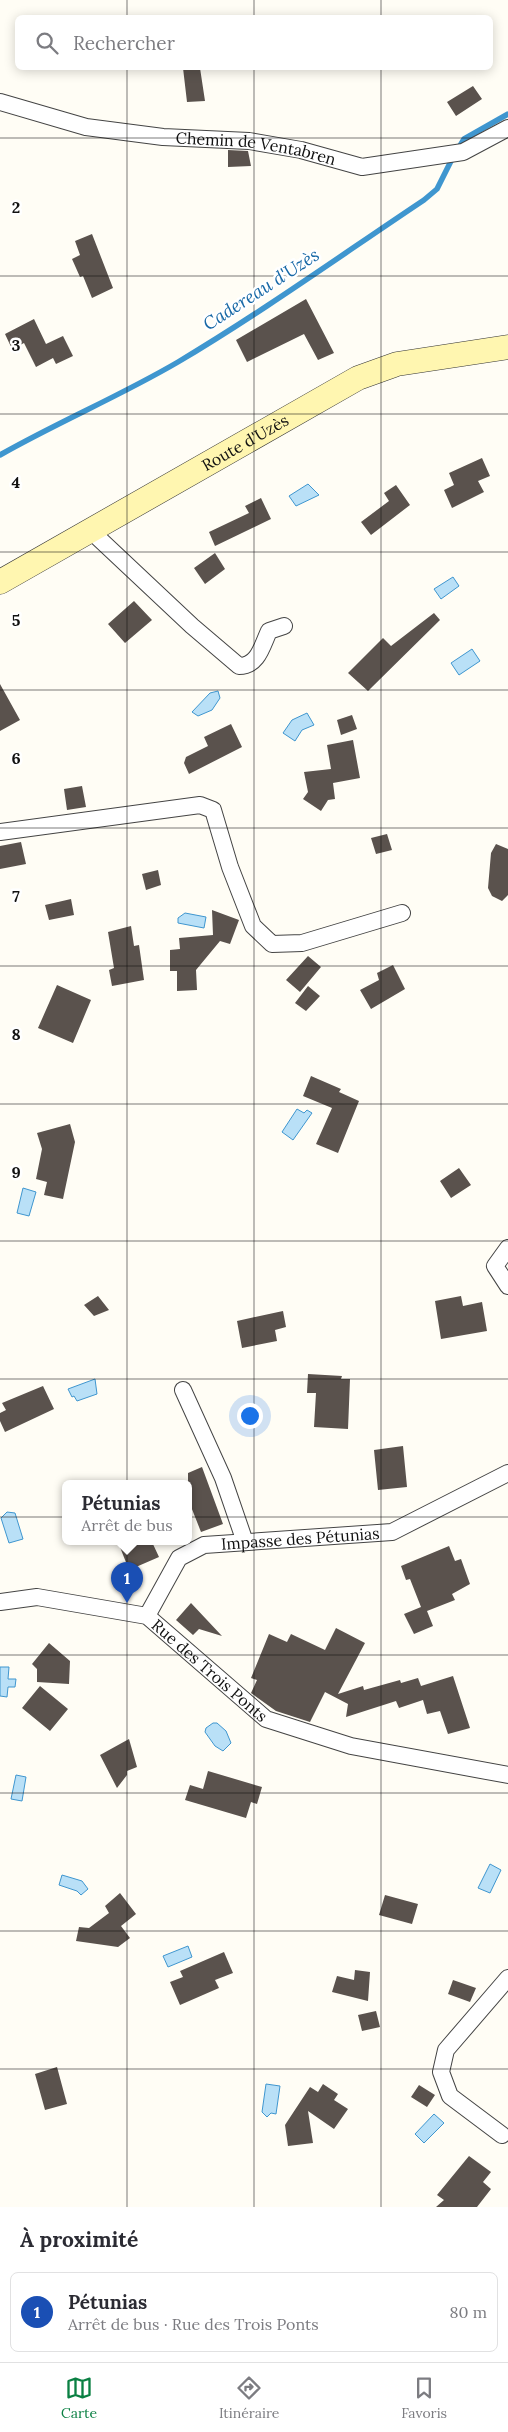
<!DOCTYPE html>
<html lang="fr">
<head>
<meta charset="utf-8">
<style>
  :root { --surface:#fff; --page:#f2f2f3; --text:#2b2b33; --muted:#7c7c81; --line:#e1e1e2; --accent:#0b8043 }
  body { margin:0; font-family:Lora,serif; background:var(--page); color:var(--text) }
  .you { position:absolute; left:249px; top:1415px; width:18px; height:18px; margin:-12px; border:4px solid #fff; border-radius:50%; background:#1a73e8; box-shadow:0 0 0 8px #1a73e833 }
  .badge { display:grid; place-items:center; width:32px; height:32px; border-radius:50%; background:var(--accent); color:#fff; font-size:16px; font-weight:700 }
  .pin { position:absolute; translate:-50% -41px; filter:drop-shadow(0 1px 2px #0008) }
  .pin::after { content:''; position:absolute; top:26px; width:18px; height:15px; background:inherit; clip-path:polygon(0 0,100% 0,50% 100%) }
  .popup { position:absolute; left:62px; top:1480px; width:130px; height:65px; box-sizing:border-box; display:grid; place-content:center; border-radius:8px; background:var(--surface); filter:drop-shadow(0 1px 4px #0005); font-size:16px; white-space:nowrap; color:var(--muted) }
  .popup b { font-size:19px; color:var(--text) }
  .popup::after { content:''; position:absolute; left:50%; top:100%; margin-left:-10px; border:10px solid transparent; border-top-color:var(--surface) }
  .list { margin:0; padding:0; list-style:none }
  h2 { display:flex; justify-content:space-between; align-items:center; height:65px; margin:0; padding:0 20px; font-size:21px }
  h2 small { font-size:16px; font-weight:400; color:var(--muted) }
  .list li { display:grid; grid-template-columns:32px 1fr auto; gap:15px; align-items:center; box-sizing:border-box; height:80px; margin:0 10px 10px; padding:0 10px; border:1px solid var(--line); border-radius:8px }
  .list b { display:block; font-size:19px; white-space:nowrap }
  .list p { margin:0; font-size:16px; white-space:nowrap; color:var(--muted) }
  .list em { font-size:16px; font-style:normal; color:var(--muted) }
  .icon { flex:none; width:28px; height:28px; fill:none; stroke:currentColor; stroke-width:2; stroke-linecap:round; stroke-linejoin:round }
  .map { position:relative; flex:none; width:508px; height:2207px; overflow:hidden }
  .search { position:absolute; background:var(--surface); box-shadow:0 2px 12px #0003; left:15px; right:15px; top:15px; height:55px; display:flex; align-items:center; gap:12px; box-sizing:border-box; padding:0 18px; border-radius:8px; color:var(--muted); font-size:19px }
  .sheet { height:155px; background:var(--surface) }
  nav { display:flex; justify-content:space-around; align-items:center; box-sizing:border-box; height:70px; border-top:1px solid var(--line); background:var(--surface); font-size:14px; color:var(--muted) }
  nav a { display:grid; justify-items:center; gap:2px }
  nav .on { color:var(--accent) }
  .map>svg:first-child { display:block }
  .water { fill:#b9e0f7; stroke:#3f96cf }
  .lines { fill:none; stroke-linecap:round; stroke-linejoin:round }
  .stream { stroke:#3f96cf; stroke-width:5.5 }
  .building { fill:#5a524d }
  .minor-casing { stroke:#444; stroke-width:18 }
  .secondary-casing { stroke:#333; stroke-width:25 }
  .minor { stroke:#fff; stroke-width:16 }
  .secondary { stroke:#fff6b0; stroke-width:24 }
  .grid { fill:none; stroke:#111; stroke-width:1; stroke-opacity:0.55 }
  .labels { text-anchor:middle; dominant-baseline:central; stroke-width:5; stroke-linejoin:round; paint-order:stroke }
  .street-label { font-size:16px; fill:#111; stroke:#fff }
  .water-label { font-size:18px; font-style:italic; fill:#1768a6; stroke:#fff }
  .grid-label { font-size:16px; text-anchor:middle; font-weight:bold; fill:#111; stroke:#fff; stroke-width:5; stroke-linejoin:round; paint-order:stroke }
</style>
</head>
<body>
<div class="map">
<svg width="508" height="2207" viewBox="0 0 508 2207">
  <rect width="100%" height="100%" fill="#fffdf5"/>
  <!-- water -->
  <path class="water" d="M 308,484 L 319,495 L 296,506 L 289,496 Z
    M 453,577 L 459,586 L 441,599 L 434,589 Z
    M 472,649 L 480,661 L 459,675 L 451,663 Z
    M 218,691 L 220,698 L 212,710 L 198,716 L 192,712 L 210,693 Z
    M 307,713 L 314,725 L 302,730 L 295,741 L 283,733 L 292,720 Z
    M 185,913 L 206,917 L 204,928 L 178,923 L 178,918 Z
    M 297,1109 L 304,1113 L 307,1110 L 312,1113 L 293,1140 L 282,1132 Z
    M 23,1188 L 36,1192 L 29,1216 L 17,1213 Z
    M 95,1379 L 97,1394 L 77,1401 L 74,1396 L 72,1397 L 68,1389 Z
    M 7,1512 L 15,1513 L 23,1539 L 9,1543 L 1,1518 Z
    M 0,1667 L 9,1667 L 8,1679 L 16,1679 L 15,1687 L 8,1687 L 7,1697 L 0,1696 Z
    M 213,1723 L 217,1723 L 226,1731 L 231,1743 L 223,1751 L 215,1746 L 205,1732 L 206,1728 Z
    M 16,1775 L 26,1777 L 22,1801 L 11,1799 Z
    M 490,1864 L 501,1870 L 490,1893 L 478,1888 Z
    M 62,1875 L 82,1881 L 88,1889 L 81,1895 L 77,1891 L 59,1885 Z
    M 188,1946 L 192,1957 L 168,1967 L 163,1956 Z
    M 266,2084 L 280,2086 L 276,2114 L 271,2113 L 267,2117 L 262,2112 Z
    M 434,2114 L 444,2123 L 424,2143 L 415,2134 Z"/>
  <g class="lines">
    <!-- stream -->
    <path class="stream" d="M 458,149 L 464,139 L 508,114
      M 0,455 C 58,422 120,396 178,362 C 262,312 343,254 424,200 L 437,189 L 453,157"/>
  </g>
  <!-- building -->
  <path class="building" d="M 183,68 L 200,68 L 205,101 L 187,102 Z
    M 473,86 L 482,99 L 456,116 L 447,102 Z
    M 228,150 L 248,151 L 251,166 L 228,167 Z
    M 92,234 L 113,288 L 92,298 L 83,276 L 80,277 L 72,259 L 80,255 L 75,241 Z
    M 306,299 L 334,353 L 318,360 L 304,334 L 247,362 L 236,340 Z
    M 34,319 L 46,344 L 63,336 L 73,356 L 56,364 L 53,358 L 36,367 L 24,343 L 12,349 L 5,334 Z
    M 482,458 L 490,476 L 478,481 L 484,492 L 452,508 L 444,490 L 454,485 L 449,473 Z
    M 396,485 L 410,505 L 371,535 L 361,522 L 389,501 L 384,493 Z
    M 261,498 L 271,519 L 215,546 L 209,532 L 249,513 L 245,506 Z
    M 215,553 L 225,569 L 205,584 L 194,568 Z
    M 134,601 L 152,620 L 125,643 L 108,624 Z
    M 434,613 L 440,620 L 368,691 L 348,673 L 383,638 L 391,646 Z
    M 0,684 L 20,720 L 0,731 Z
    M 352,715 L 357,729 L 341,735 L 337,720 Z
    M 231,724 L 242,747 L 189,774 L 184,763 L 186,757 L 208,746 L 204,737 Z
    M 353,740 L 360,778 L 333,783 L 335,799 L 328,800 L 321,811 L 303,799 L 308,792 L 304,772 L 331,769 L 327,745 Z
    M 82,786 L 86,807 L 67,810 L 64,789 Z
    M 387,834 L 392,850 L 376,854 L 371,838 Z
    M 21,842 L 26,864 L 0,869 L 0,846 Z
    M 496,844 L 508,849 L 508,895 L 502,901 L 492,896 L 488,888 L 491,853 Z
    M 158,870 L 161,885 L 146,890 L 142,874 Z
    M 71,899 L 74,915 L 49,920 L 45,905 Z
    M 212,910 L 239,920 L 230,944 L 220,941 L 196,970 L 197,990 L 177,991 L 177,971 L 170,971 L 170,950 L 180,949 L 179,938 L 213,935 Z
    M 131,926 L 134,946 L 139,945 L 144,980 L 112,986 L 109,970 L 114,968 L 108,932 Z
    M 308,956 L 321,967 L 300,992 L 286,980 Z
    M 393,965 L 405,989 L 371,1009 L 360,990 L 379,980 L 377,973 Z
    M 57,985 L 91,1000 L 73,1043 L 38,1028 Z
    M 308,986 L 320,996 L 306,1011 L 295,1003 Z
    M 311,1076 L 341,1089 L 339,1092 L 359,1101 L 338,1153 L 316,1144 L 332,1108 L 303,1096 Z
    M 70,1124 L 75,1142 L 63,1199 L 44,1195 L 47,1182 L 36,1179 L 42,1149 L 37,1133 Z
    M 459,1168 L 471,1185 L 451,1198 L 440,1181 Z
    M 98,1296 L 109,1310 L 94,1316 L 84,1305 Z
    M 461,1296 L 463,1306 L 482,1302 L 487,1331 L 441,1339 L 435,1301 Z
    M 283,1311 L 286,1327 L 275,1330 L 277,1341 L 242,1348 L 237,1321 Z
    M 308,1374 L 342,1376 L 341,1379 L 350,1379 L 348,1429 L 314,1427 L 316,1393 L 307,1393 Z
    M 43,1386 L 54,1409 L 5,1432 L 0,1421 L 0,1413 L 6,1410 L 2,1403 Z
    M 403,1446 L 407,1487 L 378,1490 L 374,1450 Z
    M 202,1467 L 223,1524 L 201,1532 L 188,1499 L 188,1473 Z
    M 118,1542 L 152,1542 L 159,1557 L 129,1570 Z
    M 449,1546 L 455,1561 L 461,1559 L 470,1584 L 452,1594 L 455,1600 L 427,1611 L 433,1626 L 414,1634 L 404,1614 L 421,1607 L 410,1579 L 406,1580 L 401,1566 Z
    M 191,1603 L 222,1636 L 199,1629 L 193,1635 L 176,1620 Z
    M 336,1628 L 365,1643 L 338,1694 L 363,1686 L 364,1690 L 400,1680 L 401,1683 L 418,1678 L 421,1686 L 453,1676 L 470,1728 L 448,1734 L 440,1711 L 427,1714 L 423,1700 L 399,1708 L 396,1701 L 346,1717 L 348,1704 L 325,1692 L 310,1722 L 276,1711 L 251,1693 L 257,1680 L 251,1678 L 269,1634 L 287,1642 L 291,1634 L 325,1650 Z
    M 49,1643 L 70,1661 L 69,1684 L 37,1682 L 37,1669 L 32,1664 Z
    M 40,1686 L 68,1709 L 50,1731 L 22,1708 Z
    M 129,1739 L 137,1767 L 127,1771 L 127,1775 L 117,1788 L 100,1755 Z
    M 208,1771 L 262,1787 L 257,1804 L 251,1802 L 246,1818 L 185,1800 L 190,1785 L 203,1789 Z
    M 120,1893 L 136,1914 L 121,1926 L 130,1938 L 118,1947 L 76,1941 L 79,1927 L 89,1928 L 109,1913 L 105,1906 Z
    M 385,1895 L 418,1904 L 412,1924 L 379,1915 Z
    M 224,1952 L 233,1973 L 215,1980 L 219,1988 L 180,2005 L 170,1982 L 183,1977 L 180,1971 Z
    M 355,1970 L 370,1972 L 368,2001 L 332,1992 L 337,1976 L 354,1980 Z
    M 453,1980 L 476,1988 L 470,2002 L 448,1994 Z
    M 376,2011 L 380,2027 L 362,2031 L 358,2015 Z
    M 57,2067 L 67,2104 L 45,2110 L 35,2074 Z
    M 323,2084 L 338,2094 L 334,2100 L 348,2109 L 334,2129 L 308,2111 L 313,2143 L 288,2146 L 285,2125 L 310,2087 L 318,2092 Z
    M 419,2085 L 435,2095 L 427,2107 L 411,2097 Z
    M 469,2156 L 491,2172 L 483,2182 L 491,2189 L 477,2207 L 436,2207 L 444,2200 L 437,2195 Z"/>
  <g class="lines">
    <defs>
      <g id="minor">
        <path id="s1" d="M 0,102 L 86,127 L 163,137 L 249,141 L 301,150 L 362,167 L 463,152 L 508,128"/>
        <path d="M 92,532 L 192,626 L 239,666 C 258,666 262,646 269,631 L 284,626"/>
        <path d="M 0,832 L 200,805 L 213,810 L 230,867 L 253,926 L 272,944 L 302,943 L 402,913"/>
        <path d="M 508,1248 L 495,1266 L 508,1286"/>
        <path d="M 183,1390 L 223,1478 L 245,1542"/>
        <path id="s2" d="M 0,1602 L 37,1597 L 147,1616 L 266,1719 L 351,1746 L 508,1775"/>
        <path id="s3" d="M 147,1616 L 179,1558 L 204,1545 L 392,1532 L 508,1473"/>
        <path d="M 502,2135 L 450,2096 L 441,2072 L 446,2050 L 508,1978"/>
      </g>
      <g id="secondary">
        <path id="s4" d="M 0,582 L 358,378 L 397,364 L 508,347"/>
      </g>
    </defs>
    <!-- minor casing -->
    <use href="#minor" class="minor-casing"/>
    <!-- secondary casing -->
    <use href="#secondary" class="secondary-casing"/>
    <!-- minor -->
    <use href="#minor" class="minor"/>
    <!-- secondary -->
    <use href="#secondary" class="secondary"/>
  </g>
  <!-- grid -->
  <path class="grid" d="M 127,0 L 127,18M 254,0 L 254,18M 381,0 L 381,18M 127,68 L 127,2207M 254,68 L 254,2207M 381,68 L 381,2207M 0,138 L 508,138M 0,276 L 508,276M 0,414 L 508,414M 0,552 L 508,552M 0,690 L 508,690M 0,828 L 508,828M 0,966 L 508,966M 0,1104 L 508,1104M 0,1241 L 508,1241M 0,1379 L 508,1379M 0,1517 L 508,1517M 0,1655 L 508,1655M 0,1793 L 508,1793M 0,1931 L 508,1931M 0,2069 L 508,2069"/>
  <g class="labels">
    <!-- street labels -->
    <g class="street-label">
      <text stroke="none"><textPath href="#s1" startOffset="261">Chemin de Ventabren</textPath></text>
      <text stroke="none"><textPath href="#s4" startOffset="282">Route d'Uzès</textPath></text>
      <text stroke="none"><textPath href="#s3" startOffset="191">Impasse des Pétunias</textPath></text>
      <text stroke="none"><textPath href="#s2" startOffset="232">Rue des Trois Ponts</textPath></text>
    </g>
    <!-- water labels -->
    <g class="water-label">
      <text transform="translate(261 289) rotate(-33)">Cadereau d'Uzès</text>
    </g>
  </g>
  <g class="grid-label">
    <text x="16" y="213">2</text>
    <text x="16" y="351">3</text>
    <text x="16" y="488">4</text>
    <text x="16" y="626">5</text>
    <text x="16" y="764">6</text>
    <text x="16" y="902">7</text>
    <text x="16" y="1040">8</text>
    <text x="16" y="1178">9</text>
  </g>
</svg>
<div class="you"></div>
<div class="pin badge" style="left:127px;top:1603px;background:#1a4fb4">1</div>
<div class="popup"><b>Pétunias</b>Arrêt de bus</div>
<div class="search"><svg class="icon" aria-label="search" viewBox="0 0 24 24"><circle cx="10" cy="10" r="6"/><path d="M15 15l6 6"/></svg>Rechercher</div>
</div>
<section class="sheet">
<h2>À proximité<small></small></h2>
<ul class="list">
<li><span class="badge" style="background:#1a4fb4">1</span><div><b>Pétunias</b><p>Arrêt de bus · Rue des Trois Ponts</p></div><em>80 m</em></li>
</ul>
</section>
<nav>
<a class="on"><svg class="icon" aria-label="map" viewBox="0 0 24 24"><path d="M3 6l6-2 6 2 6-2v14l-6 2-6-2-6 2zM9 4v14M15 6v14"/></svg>Carte</a>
<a><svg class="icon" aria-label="directions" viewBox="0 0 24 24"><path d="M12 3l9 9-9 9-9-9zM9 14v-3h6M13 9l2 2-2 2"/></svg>Itinéraire</a>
<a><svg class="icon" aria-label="saved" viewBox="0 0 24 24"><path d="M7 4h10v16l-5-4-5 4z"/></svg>Favoris</a>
</nav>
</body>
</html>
